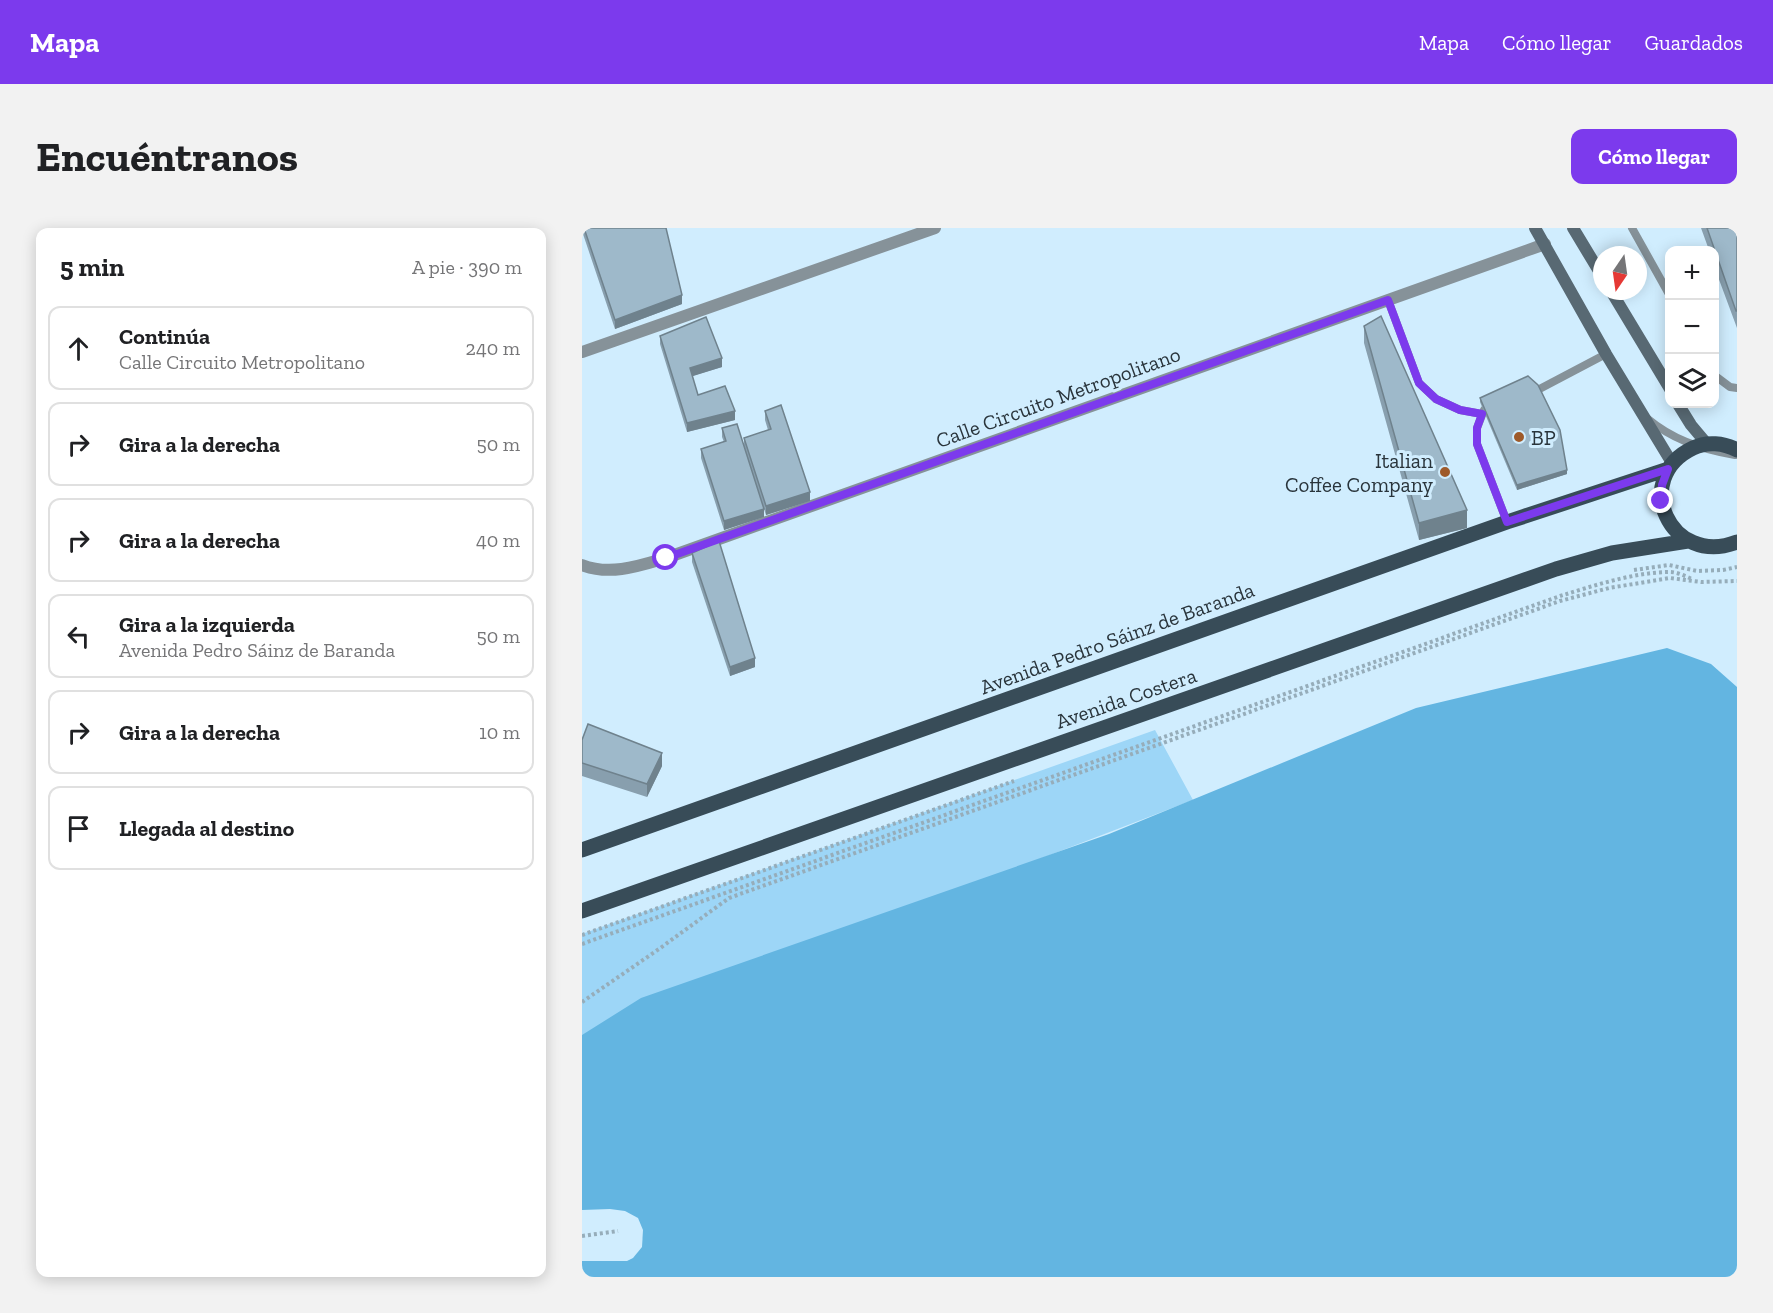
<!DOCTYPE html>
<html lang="es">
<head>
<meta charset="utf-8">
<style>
  :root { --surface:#fff; --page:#f2f2f2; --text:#202124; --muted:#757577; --line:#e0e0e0; --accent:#7c3aed }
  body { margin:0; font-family:"Zilla Slab",serif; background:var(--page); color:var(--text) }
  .controls { position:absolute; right:18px; top:18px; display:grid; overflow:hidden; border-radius:12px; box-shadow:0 3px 15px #0003 }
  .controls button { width:54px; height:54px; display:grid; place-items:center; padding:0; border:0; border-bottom:2px solid var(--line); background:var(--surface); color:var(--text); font:30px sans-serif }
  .compass { position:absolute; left:1011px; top:18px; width:54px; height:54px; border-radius:50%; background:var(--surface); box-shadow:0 3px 15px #0003; rotate:193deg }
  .stop { position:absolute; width:18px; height:18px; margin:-14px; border:4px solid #7c3aed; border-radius:50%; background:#fff }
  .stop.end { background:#7c3aed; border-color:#fff; box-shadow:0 2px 6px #0008 }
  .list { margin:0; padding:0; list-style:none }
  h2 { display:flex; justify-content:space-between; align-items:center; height:78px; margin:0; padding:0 24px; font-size:26px }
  h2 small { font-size:20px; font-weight:400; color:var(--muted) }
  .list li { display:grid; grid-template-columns:39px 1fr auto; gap:18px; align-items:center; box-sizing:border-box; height:84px; margin:0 12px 12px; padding:0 12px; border:2px solid var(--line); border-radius:12px }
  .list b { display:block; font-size:22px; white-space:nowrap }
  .list p { margin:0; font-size:20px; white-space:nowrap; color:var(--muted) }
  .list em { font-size:20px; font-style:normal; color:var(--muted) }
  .icon { flex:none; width:33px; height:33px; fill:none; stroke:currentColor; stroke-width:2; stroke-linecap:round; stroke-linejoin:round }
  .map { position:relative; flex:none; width:1155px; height:1049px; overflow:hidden; border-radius:12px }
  header { display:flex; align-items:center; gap:36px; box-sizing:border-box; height:84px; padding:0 30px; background:var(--accent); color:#fff }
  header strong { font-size:28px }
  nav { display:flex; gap:33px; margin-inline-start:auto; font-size:21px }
  .intro { display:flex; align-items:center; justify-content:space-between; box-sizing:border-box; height:144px; padding:0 36px }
  h1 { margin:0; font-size:42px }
  .button { padding:15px 27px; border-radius:12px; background:var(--accent); color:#fff; font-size:21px; font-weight:700 }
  main { display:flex; gap:36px; padding:0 36px }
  aside { flex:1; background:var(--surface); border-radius:12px; box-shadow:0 3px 15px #0003 }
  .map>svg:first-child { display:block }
  .green { fill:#9dd6f7 }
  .water { fill:#63b5e1 }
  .pier { fill:#d0edfe }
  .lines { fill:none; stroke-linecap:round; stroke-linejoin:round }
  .path { stroke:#96adba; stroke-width:4; stroke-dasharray:3 3; stroke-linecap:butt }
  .service { stroke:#869299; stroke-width:8 }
  .minor { stroke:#869299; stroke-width:12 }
  .secondary { stroke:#586973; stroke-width:12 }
  .primary { stroke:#384c58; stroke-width:15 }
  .wall { fill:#889fae }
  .shaded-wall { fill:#6f828d }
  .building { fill:#9eb9ca; stroke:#6f828d; stroke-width:1.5 }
  .route { stroke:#7c3aed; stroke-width:8 }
  .poi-dot { fill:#9e5a2a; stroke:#d0edfe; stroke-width:2 }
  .labels { text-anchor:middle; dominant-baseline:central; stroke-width:6; stroke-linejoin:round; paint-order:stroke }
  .street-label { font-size:21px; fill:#29343b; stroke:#d0edfe }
  .poi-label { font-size:21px; fill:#29343b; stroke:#d0edfe; text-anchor:start }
</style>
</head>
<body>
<header>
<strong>Mapa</strong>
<nav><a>Mapa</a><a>Cómo llegar</a><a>Guardados</a></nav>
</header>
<div class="intro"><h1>Encuéntranos</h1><a class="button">Cómo llegar</a></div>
<main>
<aside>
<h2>5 min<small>A pie · 390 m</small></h2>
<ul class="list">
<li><svg class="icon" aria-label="ahead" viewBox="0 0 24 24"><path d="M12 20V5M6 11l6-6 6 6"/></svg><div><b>Continúa</b><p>Calle Circuito Metropolitano</p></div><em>240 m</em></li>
<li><svg class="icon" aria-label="right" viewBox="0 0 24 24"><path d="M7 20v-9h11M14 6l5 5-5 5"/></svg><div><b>Gira a la derecha</b></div><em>50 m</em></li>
<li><svg class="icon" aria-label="right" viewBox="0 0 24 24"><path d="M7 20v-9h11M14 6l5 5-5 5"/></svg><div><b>Gira a la derecha</b></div><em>40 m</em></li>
<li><svg class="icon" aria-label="left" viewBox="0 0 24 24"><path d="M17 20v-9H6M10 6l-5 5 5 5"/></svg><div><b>Gira a la izquierda</b><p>Avenida Pedro Sáinz de Baranda</p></div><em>50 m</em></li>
<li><svg class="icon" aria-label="right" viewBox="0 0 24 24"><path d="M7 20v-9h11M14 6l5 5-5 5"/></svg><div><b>Gira a la derecha</b></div><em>10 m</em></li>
<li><svg class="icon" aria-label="arrive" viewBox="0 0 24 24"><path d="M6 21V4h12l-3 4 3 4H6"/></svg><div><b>Llegada al destino</b></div></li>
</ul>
</aside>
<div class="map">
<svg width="1155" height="1049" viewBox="0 0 1155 1049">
  <rect width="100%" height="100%" fill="#d0edfe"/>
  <!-- green -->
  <path class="green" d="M 573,502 L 611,572 L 135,755 L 0,825 L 0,706 Z"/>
  <!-- water -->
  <path class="water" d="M 1085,420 L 1129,436 L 1155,459 L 1155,1049 L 0,1049 L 0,807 L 59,770 L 527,606 L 834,480 Z"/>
  <!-- pier -->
  <path class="pier" d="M 28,981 L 43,983 L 56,990 L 61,1002 L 60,1019 L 51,1030 L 45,1033 L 0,1033 L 0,982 Z"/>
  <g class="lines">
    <!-- path -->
    <path class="path" d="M 1052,342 L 1087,337 L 1115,343 L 1141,342 L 1155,339
      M 0,707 L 432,553
      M 0,716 L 978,368 C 1011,358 1052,344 1088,344 C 1095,344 1103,348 1110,351
      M 0,774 L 77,721 L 147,670 L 978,373 L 1027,360 L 1088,350 L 1119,354 L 1155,353
      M 0,1008 L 36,1003"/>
    <!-- service -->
    <path class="service" d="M 1050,0 L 1088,68
      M 806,72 L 837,155 L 854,171 L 878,182 L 900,186
      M 1132,147 L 1148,159 L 1155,160
      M 948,166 L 1024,126
      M 902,182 L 895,200 L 895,216 L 925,294
      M 1066,191 C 1091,212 1121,222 1153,227"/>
    <!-- minor -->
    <path class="minor" d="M 0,124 L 353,0
      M 0,337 C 28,348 57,338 84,330 L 963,16"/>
    <!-- secondary -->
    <path class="secondary" d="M 953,0 L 1024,126 L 1090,235
      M 991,0 L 1020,48
      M 1029,63 L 1088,161
      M 1096,176 L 1109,197 L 1125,216"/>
    <!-- primary -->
    <path class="primary" d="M 1155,222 C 1142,215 1125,213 1111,220 C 1048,250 1088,340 1155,314
      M 0,622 L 925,294 L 1086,241
      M 0,683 L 974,341 L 1030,325 L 1106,313"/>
  </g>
  <!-- wall -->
  <path class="wall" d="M 0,0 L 84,0 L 100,76 L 33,101 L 0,3 Z
    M 1119,0 L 1155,0 L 1155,100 L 1132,38 L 1132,22 L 1127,22 Z
    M 782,98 L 885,300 L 837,312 L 782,115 Z
    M 78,108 L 140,139 L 110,148 L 116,167 L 153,192 L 105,204 L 78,116 Z
    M 898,170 L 985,246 L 935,262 L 898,174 Z
    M 183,183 L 228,273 L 184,287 L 176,263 L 182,289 L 142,302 L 119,230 L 119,221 L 142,214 L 140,209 L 140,200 L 162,216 L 162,210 L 186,202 L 183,192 Z
    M 110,325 L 173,439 L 148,448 L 110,334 Z
    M 0,512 L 80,538 L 65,569 L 0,548 Z"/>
  <!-- shaded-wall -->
  <path class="shaded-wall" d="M 100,67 L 100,76 L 33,101 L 33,92 Z
    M 140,130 L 140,139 L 108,149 L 108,140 Z
    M 153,183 L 153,192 L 105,204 L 105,195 Z
    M 985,242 L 985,246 L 935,262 L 935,257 Z
    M 228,264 L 228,273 L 184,287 L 184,278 Z
    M 182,281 L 182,289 L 142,302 L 142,293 Z
    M 885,282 L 885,300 L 837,312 L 837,295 Z
    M 173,430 L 173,439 L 148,448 L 148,439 Z
    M 80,525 L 80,538 L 65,569 L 65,556 Z"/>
  <!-- building -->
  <path class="building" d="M 2,0 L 84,0 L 100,67 L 33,92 Z
    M 1125,0 L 1155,0 L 1155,83 L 1154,83 Z
    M 799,88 L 885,282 L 837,295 L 782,98 Z
    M 124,89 L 140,130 L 108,140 L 116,167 L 143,158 L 153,183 L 105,195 L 78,108 Z
    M 946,148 L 956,157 L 978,202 L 985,242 L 935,257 L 898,170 Z
    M 199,177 L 228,264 L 184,278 L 162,210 L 189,201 L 183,183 Z
    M 155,196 L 182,281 L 142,293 L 119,221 L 144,213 L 140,200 Z
    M 137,313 L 173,430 L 148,439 L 110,325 Z
    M 6,496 L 80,525 L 65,556 L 0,535 L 0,512 Z"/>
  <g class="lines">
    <!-- route -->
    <path class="route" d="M 84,330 L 806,72 L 837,155 L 854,171 L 878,182 L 900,186 L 895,200 L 895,216 L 925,294 L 1086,241 L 1080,257 L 1079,273"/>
  </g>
  <!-- markers -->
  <g class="poi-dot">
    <circle cx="937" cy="209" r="6"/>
    <circle cx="863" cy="244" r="6"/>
  </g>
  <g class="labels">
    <!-- street labels -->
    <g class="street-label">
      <text transform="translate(476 169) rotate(-20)">Calle Circuito Metropolitano</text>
      <text transform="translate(535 410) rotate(-20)">Avenida Pedro Sáinz de Baranda</text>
      <text transform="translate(544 470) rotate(-19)">Avenida Costera</text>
    </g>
    <!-- poi labels -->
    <g class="poi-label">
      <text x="949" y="209">BP</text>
      <text x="851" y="232" text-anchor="end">Italian<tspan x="851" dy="24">Coffee Company</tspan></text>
    </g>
  </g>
</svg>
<div class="controls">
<button>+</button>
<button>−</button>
<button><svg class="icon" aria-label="layers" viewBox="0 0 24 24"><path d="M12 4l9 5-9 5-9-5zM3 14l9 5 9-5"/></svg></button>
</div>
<svg class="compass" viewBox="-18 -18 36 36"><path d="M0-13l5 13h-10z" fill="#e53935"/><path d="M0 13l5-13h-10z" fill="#757577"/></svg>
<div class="stop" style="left:84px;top:330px"></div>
<div class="stop end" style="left:1079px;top:273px"></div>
</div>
</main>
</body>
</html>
